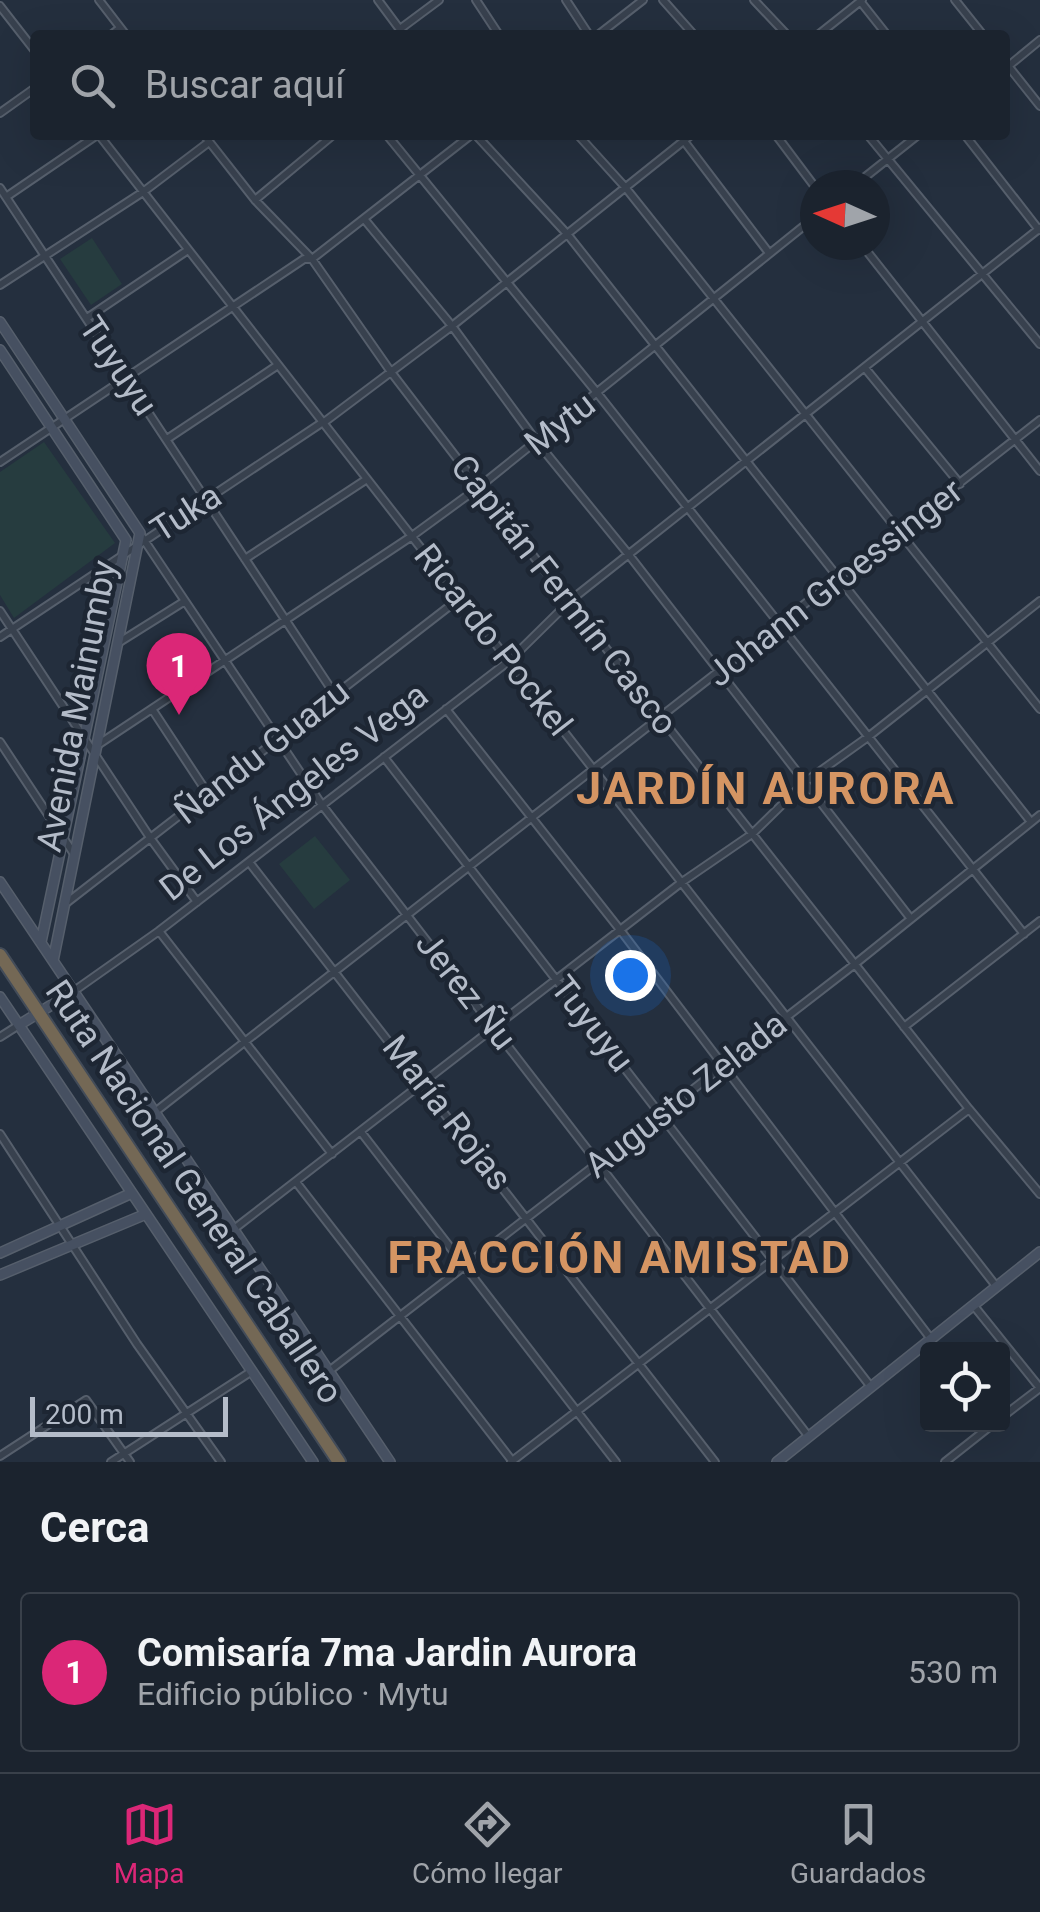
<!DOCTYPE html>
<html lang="es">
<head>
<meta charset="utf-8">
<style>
  :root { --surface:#1b232e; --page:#242b36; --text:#f1f3f6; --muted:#a0a4aa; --line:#39404a; --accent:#db2777 }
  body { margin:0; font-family:Roboto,sans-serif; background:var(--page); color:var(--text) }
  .controls { position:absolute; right:30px; bottom:30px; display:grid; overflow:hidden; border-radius:10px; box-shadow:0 10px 40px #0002 }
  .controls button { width:90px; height:90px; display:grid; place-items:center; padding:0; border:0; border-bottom:2px solid var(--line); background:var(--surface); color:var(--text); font:50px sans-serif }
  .compass { position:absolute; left:800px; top:170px; width:90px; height:90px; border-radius:50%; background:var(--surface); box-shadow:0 10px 40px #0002; rotate:273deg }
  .scale { position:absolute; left:30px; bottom:25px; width:198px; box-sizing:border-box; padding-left:10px; border:5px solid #b4bcc9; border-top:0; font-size:28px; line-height:35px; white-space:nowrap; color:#b4bcc9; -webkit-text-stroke:8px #1d2633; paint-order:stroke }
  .you { position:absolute; left:630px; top:975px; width:35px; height:35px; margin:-25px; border:8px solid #fff; border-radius:50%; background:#1a73e8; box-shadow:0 0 0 15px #1a73e833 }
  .badge { display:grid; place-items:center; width:65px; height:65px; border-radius:50%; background:var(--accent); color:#fff; font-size:32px; font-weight:700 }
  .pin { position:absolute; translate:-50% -82px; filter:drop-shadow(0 2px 5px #0008) }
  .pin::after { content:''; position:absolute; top:52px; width:35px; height:30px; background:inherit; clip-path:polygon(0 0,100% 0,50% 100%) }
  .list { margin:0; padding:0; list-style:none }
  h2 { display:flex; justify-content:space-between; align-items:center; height:130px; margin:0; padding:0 40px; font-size:42px }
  h2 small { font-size:32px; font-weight:400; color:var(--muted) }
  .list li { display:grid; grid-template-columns:65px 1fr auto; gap:30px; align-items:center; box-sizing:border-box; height:160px; margin:0 20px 20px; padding:0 20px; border:2px solid var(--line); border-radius:10px }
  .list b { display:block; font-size:38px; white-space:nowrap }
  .list p { margin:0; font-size:32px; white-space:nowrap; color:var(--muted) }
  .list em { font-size:32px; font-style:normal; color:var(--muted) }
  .icon { flex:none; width:55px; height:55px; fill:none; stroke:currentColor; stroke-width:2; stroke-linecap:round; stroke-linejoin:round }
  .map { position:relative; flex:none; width:1040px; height:1462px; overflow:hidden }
  .search { position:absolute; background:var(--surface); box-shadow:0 10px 40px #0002; left:30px; right:30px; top:30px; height:110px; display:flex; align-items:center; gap:25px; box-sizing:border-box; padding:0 35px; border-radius:10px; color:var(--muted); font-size:38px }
  .sheet { height:310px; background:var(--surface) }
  nav { display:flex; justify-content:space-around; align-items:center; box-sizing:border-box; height:140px; border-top:2px solid var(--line); background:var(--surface); font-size:28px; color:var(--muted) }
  nav a { display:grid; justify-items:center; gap:5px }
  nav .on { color:var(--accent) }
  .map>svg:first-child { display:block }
  .green { fill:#263c3f }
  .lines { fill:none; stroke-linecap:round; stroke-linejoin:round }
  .street-casing { stroke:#565f6c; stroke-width:10 }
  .secondary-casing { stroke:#565f6c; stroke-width:12 }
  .highway-casing { stroke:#434c59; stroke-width:16 }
  .street { stroke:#38414e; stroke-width:6 }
  .secondary { stroke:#465061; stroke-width:9 }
  .highway { stroke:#746855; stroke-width:12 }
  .labels { text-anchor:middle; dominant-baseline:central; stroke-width:9; stroke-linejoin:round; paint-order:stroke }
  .street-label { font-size:35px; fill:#b4bcc9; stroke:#1d2633 }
  .district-label { font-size:45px; font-weight:bold; letter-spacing:2.5px; fill:#d59563; stroke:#1d2633 }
</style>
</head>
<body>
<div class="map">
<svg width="1040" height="1462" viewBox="0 0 1040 1462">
  <rect width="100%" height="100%" fill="#242f3e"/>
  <!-- green -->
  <path class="green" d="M 92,238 L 122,284 L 91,305 L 60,259 Z
    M 44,442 L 115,543 L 14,618 L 0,595 L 0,472 Z
    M 315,836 L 350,880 L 314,909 L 279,864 Z"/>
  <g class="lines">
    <defs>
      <path id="street" d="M 99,0 L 126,35
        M 378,0 L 404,35
        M 476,0 L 499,35
        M 566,0 L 589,35
        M 663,0 L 694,35
        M 754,0 L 787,35
        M 955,0 L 983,35
        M 860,1 L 887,35
        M 0,6 L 35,51
        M 400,29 L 439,0
        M 111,35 L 120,28
        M 598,35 L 643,0
        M 818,35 L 862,0
        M 1005,62 L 1040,106
        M 1006,68 L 1040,40
        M 0,113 L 35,88
        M 99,135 L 996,1286
        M 204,135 L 255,200 L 312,259 L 391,372 L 479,487 L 969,1109 L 1040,1194
        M 387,135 L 598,394 L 1024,934
        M 476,135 L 568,235 L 1031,822
        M 578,135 L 625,187 L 1040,709
        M 776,135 L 815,187
        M 868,135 L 1040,344
        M 965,135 L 1039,230
        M 684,141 L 769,253
        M 855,185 L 918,135
        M 0,188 L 335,695
        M 6,197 L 97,135
        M 255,200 L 333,135
        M 365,220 L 452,326 L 537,442 L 629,555 L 911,919
        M 862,245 L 1040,471
        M 0,285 L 143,192 L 209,142
        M 87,318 L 188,250
        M 865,368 L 960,484
        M 323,423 L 452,326 L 691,135
        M 167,439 L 278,365
        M 0,462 L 304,259 L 312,259 L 471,135
        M 140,534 L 322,805 L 809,1437
        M 245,559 L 367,479
        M 0,611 L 151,839 L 197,902
        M 0,637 L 323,422
        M 118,643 L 185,601
        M 152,709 L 208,794
        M 446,709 L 621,931 L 931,1339
        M 0,742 L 74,854
        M 96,746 L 412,536 L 479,487 L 815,217
        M 384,757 L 871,1387
        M 249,862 L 715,1462
        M 65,904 L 460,598
        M 159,931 L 332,1154
        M 74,991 L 159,931 L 509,661 L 571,600 L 1040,228
        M 904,1027 L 1040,921
        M 0,1037 L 19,1025
        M 155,1112 L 1040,420
        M 361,1132 L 616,1462
        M 0,1134 L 137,1344 L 221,1462
        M 296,1182 L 513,1462
        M 234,1229 L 682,882 L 752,834 L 805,782 L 868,737 L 1040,601
        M 974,1306 L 1040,1388 L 1002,1417
        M 329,1371 L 855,964 L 1040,815
        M 0,1456 L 86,1400 L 130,1462
        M 111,1462 L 252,1371
        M 511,1462 L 969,1109
        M 945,1462 L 993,1424"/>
      <path id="secondary" d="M 0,322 L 140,533 L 53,961
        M 0,350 L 126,540 L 41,942
        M 0,882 L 390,1462
        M 0,997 L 313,1462
        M 19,1025 L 74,991
        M 0,1253 L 132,1193
        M 0,1275 L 146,1214
        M 777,1462 L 1040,1252"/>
      <path id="highway" d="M 0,955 L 339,1462"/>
    </defs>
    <!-- street casing -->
    <use href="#street" class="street-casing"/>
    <!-- secondary casing -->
    <use href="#secondary" class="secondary-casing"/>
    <!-- highway casing -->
    <use href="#highway" class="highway-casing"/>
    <!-- street -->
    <use href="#street" class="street"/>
    <!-- secondary -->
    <use href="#secondary" class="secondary"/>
    <!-- highway -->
    <use href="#highway" class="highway"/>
  </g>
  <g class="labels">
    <!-- street labels -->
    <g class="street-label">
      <text transform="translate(118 366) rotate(56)">Tuyuyu</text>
      <text transform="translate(560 424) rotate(-38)">Mytu</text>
      <text transform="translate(186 513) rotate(-33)">Tuka</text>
      <text transform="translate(835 583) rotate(-38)">Johann Groessinger</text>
      <text transform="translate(564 595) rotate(52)">Capitán Fermín Casco</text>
      <text transform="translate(493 640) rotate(52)">Ricardo Pockel</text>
      <text transform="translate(77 706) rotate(-79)">Avenida Mainumby</text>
      <text transform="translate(262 752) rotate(-38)">Ñandu Guazu</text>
      <text transform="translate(294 792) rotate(-38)">De Los Ángeles Vega</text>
      <text transform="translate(466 991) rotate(52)">Jerez Ñu</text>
      <text transform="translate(592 1024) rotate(52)">Tuyuyu</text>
      <text transform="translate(686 1095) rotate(-38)">Augusto Zelada</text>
      <text transform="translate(447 1113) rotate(52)">María Rojas</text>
      <text transform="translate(194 1192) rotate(56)">Ruta Nacional General Caballero</text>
    </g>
    <!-- district labels -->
    <g class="district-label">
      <text x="766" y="788">JARDÍN AURORA</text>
      <text x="620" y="1257">FRACCIÓN AMISTAD</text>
    </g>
  </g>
</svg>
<div class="controls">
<button><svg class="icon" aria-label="locate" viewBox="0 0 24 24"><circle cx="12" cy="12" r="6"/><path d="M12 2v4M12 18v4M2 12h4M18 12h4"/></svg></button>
</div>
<svg class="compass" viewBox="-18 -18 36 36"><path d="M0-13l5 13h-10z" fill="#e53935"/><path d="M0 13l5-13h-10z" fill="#a0a4aa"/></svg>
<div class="scale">200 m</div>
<div class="you"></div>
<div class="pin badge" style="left:179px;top:715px">1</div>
<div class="search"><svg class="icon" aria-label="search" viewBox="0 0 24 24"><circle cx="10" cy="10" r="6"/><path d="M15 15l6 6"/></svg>Buscar aquí</div>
</div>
<section class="sheet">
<h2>Cerca<small></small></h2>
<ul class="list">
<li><span class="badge">1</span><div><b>Comisaría 7ma Jardin Aurora</b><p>Edificio público · Mytu</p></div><em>530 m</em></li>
</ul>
</section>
<nav>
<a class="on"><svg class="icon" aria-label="map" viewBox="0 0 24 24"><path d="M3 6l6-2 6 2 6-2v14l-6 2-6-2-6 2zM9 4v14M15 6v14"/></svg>Mapa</a>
<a><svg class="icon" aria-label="directions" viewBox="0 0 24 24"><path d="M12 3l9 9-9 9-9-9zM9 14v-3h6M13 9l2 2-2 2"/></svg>Cómo llegar</a>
<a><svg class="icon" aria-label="saved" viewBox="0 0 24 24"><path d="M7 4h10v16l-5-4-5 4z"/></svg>Guardados</a>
</nav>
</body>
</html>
